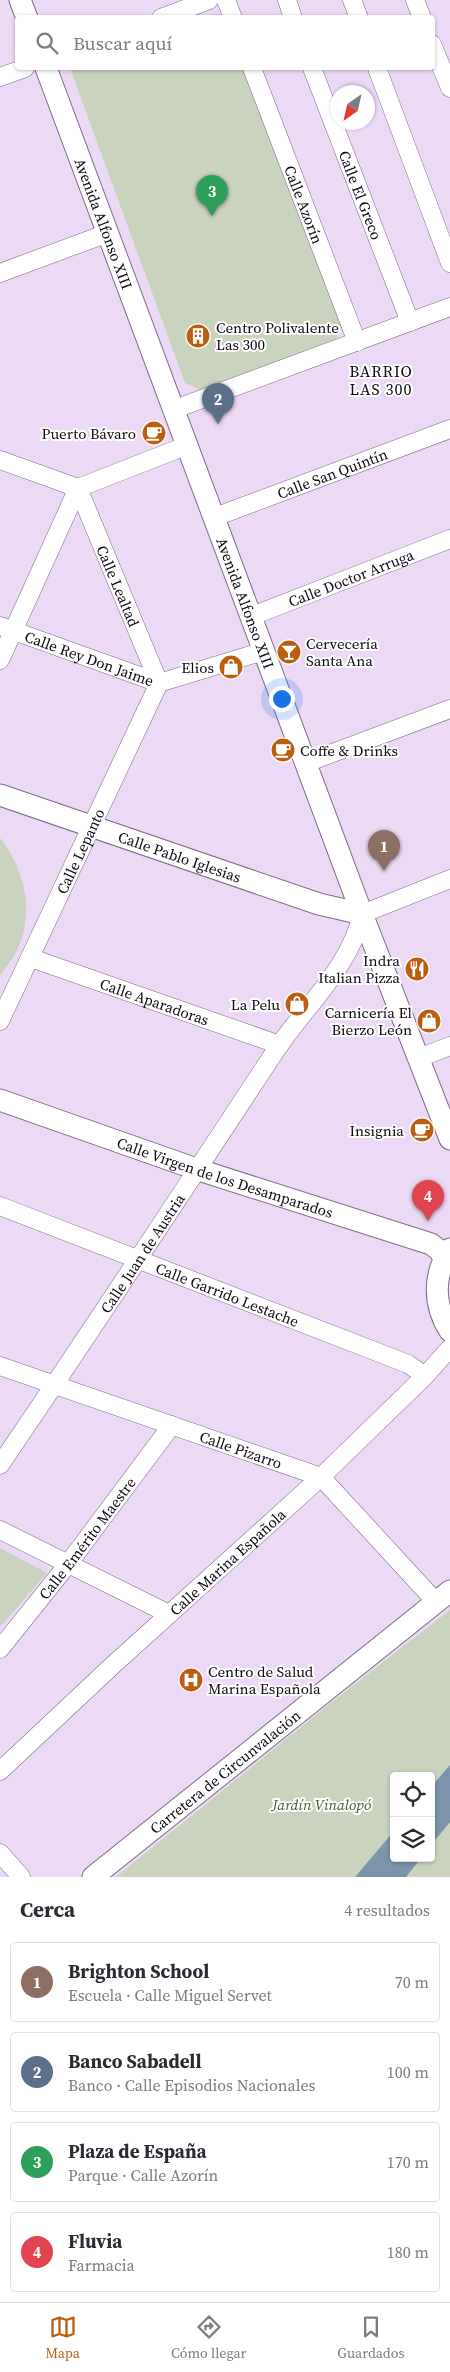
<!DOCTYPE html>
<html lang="es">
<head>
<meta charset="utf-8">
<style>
  :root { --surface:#fff; --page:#f2f2f3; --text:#2b2b33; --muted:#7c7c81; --line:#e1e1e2; --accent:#bc5e10 }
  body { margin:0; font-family:"Source Serif 4",serif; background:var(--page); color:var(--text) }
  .controls { position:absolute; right:15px; bottom:15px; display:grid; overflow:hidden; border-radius:5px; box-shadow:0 1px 4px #0004 }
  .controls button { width:45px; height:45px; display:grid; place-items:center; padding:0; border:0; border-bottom:1px solid var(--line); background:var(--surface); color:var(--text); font:25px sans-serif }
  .compass { position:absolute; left:330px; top:85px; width:45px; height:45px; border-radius:50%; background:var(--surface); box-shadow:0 1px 4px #0004; rotate:214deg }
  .you { position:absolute; left:281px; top:698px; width:18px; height:18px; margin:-12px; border:4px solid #fff; border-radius:50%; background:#1a73e8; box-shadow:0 0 0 8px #1a73e833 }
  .badge { display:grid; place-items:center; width:32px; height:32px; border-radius:50%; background:var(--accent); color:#fff; font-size:16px; font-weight:700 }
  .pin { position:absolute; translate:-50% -41px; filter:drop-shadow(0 1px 2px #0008) }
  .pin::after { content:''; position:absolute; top:26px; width:18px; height:15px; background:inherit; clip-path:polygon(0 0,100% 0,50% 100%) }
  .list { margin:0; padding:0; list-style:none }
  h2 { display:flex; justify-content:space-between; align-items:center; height:65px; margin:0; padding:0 20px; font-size:21px }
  h2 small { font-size:16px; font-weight:400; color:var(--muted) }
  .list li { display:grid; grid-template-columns:32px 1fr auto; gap:15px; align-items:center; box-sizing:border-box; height:80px; margin:0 10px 10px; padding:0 10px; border:1px solid var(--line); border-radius:5px }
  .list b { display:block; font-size:19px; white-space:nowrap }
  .list p { margin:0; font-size:16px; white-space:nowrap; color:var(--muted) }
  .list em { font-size:16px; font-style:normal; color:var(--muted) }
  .icon { flex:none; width:28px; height:28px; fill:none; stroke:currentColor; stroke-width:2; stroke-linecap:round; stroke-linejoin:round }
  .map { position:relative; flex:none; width:450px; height:1877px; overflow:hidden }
  .search { position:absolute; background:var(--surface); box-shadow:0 1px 4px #0004; left:15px; right:15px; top:15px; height:55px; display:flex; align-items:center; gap:12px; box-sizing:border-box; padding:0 18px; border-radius:5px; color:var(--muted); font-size:19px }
  .sheet { height:425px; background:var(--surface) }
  nav { display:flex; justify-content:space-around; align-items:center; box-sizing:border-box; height:70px; border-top:1px solid var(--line); background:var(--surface); font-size:14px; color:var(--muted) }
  nav a { display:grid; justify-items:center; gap:2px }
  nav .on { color:var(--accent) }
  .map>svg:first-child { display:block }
  .green { fill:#c9d3bd; fill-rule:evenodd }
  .water { fill:#7b94ab }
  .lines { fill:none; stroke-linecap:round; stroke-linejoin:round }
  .minor-casing { stroke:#7d6c85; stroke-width:19 }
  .tertiary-casing { stroke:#7d6c85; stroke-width:23 }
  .minor { stroke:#fff; stroke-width:18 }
  .tertiary { stroke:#fff; stroke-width:21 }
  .labels { text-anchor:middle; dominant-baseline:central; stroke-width:4; stroke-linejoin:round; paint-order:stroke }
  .street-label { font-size:15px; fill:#100a13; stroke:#fff }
  .poi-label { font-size:15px; fill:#100a13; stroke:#fff; text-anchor:end }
  .park-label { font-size:15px; font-style:italic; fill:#485a2b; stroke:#fff }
  .neighbourhood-label { font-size:16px; letter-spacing:1px; fill:#100a13; stroke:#fff }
</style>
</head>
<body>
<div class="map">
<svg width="450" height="1877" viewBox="0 0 450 1877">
  <rect width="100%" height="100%" fill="#ecd9f5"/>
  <!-- green -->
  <path class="green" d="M 70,68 L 244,68 L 341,325 L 336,339 L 201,390 L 185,383 Z
    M 0,838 C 25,869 35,913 17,950 C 13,959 6,967 0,975 Z
    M 0,1548 L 47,1573 L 0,1627 Z
    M 450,1610 L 450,1877 L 116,1877 L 328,1705 ZM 394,1776 L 431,1776 L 431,1858 L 394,1858 Z"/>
  <!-- water -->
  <path class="water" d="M 450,1765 L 450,1822 L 431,1845 L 431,1787 Z
    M 394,1831 L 394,1858 L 421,1858 L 406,1877 L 355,1877 Z"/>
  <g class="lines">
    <defs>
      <g id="minor">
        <path d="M 226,0 L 233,18"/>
        <path d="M 287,0 L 293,18"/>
        <path d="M 352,0 L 359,18"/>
        <path d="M 415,0 L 422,18"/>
        <path d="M 161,18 L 209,0"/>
        <path d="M 432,44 L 450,88"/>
        <path id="s1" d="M 252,68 L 357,342"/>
        <path id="s2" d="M 312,68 L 410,322"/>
        <path d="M 377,68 L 450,263"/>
        <path d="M 0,77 L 25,68"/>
        <path d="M 0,273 L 108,233"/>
        <path d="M 175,409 L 450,307"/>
        <path d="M 0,460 L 78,488 L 188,445"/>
        <path id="s3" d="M 215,517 L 450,429"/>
        <path id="s4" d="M 252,616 L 450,539"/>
        <path id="s5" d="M 0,626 L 159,683 L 264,651"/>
        <path d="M 0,660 L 78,488"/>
        <path d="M 306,763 L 450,709"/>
        <path id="s6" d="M 31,958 L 280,1045"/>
        <path id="s7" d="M 0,1021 L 159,683 L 78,488"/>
        <path d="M 419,1058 L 450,1046"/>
        <path id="s8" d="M 0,1206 L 408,1364 L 425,1376"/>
        <path id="s9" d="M 0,1366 L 321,1477 L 436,1602"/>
        <path id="s10" d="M 0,1465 C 94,1327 186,1187 278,1047 C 307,1005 351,965 362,914 L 450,879"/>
        <path d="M 0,1530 L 169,1614"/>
        <path id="s11" d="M 0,1649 L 68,1564 L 172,1425"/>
        <path id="s12" d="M 0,1771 L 113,1665 L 321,1477 L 425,1376 L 450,1348"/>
        <path d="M 0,1853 L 21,1877"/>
      </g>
      <g id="tertiary">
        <path d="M 20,0 L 27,18"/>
        <path id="s13" d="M 46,68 L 362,914 L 450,1139"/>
        <path id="s14" d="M 0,795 L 319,904 L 362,914"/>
        <path id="s15" d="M 0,1100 L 199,1170 L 431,1244 L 440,1251 L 444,1258"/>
        <path d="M 450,1249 C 433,1275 433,1305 450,1331"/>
        <path id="s16" d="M 93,1877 L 450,1591"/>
      </g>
    </defs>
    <!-- minor casing -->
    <use href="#minor" class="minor-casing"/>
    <!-- tertiary casing -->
    <use href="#tertiary" class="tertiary-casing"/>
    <!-- minor -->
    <use href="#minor" class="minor"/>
    <!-- tertiary -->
    <use href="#tertiary" class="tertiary"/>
  </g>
  <!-- icons -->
  <defs>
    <symbol id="building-disc" viewBox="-11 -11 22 22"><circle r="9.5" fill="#bc5e10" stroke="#fff"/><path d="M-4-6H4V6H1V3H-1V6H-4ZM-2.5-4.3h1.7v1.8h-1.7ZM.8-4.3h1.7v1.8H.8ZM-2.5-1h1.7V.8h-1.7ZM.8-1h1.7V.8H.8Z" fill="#fff"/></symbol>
    <symbol id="cafe-disc" viewBox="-11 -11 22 22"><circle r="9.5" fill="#bc5e10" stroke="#fff"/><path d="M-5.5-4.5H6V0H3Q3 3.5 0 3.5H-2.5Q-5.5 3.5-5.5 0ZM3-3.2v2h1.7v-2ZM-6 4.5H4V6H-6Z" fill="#fff"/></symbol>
    <symbol id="bar-disc" viewBox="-11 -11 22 22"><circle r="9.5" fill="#bc5e10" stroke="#fff"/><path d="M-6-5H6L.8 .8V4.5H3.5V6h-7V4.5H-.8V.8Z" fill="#fff"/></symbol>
    <symbol id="shop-disc" viewBox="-11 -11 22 22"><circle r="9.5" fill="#bc5e10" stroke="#fff"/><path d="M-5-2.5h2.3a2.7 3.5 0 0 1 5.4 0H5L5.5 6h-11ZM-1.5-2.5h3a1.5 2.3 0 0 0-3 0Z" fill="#fff"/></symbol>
    <symbol id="restaurant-disc" viewBox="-11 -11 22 22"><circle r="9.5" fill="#bc5e10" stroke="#fff"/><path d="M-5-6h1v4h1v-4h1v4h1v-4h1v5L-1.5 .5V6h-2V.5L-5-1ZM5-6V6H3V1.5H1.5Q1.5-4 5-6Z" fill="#fff"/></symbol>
    <symbol id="hospital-disc" viewBox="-11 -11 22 22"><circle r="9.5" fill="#bc5e10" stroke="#fff"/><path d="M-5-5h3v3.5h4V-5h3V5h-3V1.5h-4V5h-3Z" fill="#fff"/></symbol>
  </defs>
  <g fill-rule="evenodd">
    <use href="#building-disc" x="184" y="322" width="28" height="28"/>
    <use href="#cafe-disc" x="140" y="419" width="28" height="28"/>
    <use href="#bar-disc" x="275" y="638" width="28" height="28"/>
    <use href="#shop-disc" x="217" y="653" width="28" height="28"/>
    <use href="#cafe-disc" x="269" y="736" width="28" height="28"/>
    <use href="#restaurant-disc" x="403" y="955" width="28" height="28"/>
    <use href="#shop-disc" x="283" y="990" width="28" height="28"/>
    <use href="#shop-disc" x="415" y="1007" width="28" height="28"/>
    <use href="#cafe-disc" x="408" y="1116" width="28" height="28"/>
    <use href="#hospital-disc" x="177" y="1666" width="28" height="28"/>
  </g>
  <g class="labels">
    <!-- street labels -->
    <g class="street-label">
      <text stroke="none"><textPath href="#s2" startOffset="136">Calle El Greco</textPath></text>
      <text stroke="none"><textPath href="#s1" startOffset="146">Calle Azorín</textPath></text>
      <text stroke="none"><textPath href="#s13" startOffset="166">Avenida Alfonso XIII</textPath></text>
      <text stroke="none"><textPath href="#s3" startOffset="125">Calle San Quintín</textPath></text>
      <text stroke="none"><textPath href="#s4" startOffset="106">Calle Doctor Arruga</textPath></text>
      <text transform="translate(118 586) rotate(67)">Calle Lealtad</text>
      <text stroke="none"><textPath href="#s13" startOffset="571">Avenida Alfonso XIII</textPath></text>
      <text stroke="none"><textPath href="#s5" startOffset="95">Calle Rey Don Jaime</textPath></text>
      <text stroke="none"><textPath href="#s7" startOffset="188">Calle Lepanto</textPath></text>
      <text stroke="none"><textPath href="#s14" startOffset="190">Calle Pablo Iglesias</textPath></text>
      <text stroke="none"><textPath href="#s6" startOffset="131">Calle Aparadoras</textPath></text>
      <text stroke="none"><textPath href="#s15" startOffset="238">Calle Virgen de los Desamparados</textPath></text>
      <text stroke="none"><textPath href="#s10" startOffset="255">Calle Juan de Austria</textPath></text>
      <text stroke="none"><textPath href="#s8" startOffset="244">Calle Garrido Lestache</textPath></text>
      <text stroke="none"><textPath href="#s9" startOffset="255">Calle Pizarro</textPath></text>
      <text stroke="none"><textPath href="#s11" startOffset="141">Calle Emérito Maestre</textPath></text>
      <text stroke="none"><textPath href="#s12" startOffset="309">Calle Marina Española</textPath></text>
      <text stroke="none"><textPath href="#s16" startOffset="169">Carretera de Circunvalación</textPath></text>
    </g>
    <!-- poi labels -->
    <g class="poi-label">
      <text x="216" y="327" text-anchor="start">Centro Polivalente<tspan x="216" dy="17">Las 300</tspan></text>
      <text x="136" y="433">Puerto Bávaro</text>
      <text x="306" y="643" text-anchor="start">Cervecería<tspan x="306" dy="17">Santa Ana</tspan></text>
      <text x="214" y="667">Elios</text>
      <text x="300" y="750" text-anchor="start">Coffe &amp; Drinks</text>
      <text x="400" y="960">Indra<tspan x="400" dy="17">Italian Pizza</tspan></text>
      <text x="280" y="1004">La Pelu</text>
      <text x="412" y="1012">Carnicería El<tspan x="412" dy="17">Bierzo León</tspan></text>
      <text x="404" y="1130">Insignia</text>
      <text x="208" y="1671" text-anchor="start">Centro de Salud<tspan x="208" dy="17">Marina Española</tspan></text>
    </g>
    <!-- park labels -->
    <g class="park-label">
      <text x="322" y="1804">Jardín Vinalopó</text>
    </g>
    <!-- neighbourhood labels -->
    <g class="neighbourhood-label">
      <text x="381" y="371">BARRIO<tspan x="381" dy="18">LAS 300</tspan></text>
    </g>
  </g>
</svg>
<div class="controls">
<button><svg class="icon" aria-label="locate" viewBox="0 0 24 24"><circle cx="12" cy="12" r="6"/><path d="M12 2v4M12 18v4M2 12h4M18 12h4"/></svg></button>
<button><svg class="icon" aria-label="layers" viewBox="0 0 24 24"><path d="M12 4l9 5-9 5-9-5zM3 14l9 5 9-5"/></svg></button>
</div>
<svg class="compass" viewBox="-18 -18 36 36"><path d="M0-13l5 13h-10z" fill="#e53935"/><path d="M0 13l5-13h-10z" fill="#7c7c81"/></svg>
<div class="you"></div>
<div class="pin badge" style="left:384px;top:871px;background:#8d6e63">1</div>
<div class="pin badge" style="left:218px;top:424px;background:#5c6f8a">2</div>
<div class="pin badge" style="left:212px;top:216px;background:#2e9e5b">3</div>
<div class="pin badge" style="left:428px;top:1221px;background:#e0444e">4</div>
<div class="search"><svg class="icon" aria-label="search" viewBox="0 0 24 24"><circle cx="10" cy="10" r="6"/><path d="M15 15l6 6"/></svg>Buscar aquí</div>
</div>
<section class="sheet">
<h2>Cerca<small>4 resultados</small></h2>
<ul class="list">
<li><span class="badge" style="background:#8d6e63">1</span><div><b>Brighton School</b><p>Escuela · Calle Miguel Servet</p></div><em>70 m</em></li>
<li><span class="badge" style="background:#5c6f8a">2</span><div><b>Banco Sabadell</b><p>Banco · Calle Episodios Nacionales</p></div><em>100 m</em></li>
<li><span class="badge" style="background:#2e9e5b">3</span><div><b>Plaza de España</b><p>Parque · Calle Azorín</p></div><em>170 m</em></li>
<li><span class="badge" style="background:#e0444e">4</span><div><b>Fluvia</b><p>Farmacia</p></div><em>180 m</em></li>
</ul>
</section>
<nav>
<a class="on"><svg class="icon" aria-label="map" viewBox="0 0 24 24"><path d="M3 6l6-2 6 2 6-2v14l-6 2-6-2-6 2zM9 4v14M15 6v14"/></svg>Mapa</a>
<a><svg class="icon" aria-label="directions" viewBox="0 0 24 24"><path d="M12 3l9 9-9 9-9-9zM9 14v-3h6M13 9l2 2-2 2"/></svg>Cómo llegar</a>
<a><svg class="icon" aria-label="saved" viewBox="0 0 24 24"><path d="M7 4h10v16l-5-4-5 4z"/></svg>Guardados</a>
</nav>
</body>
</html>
